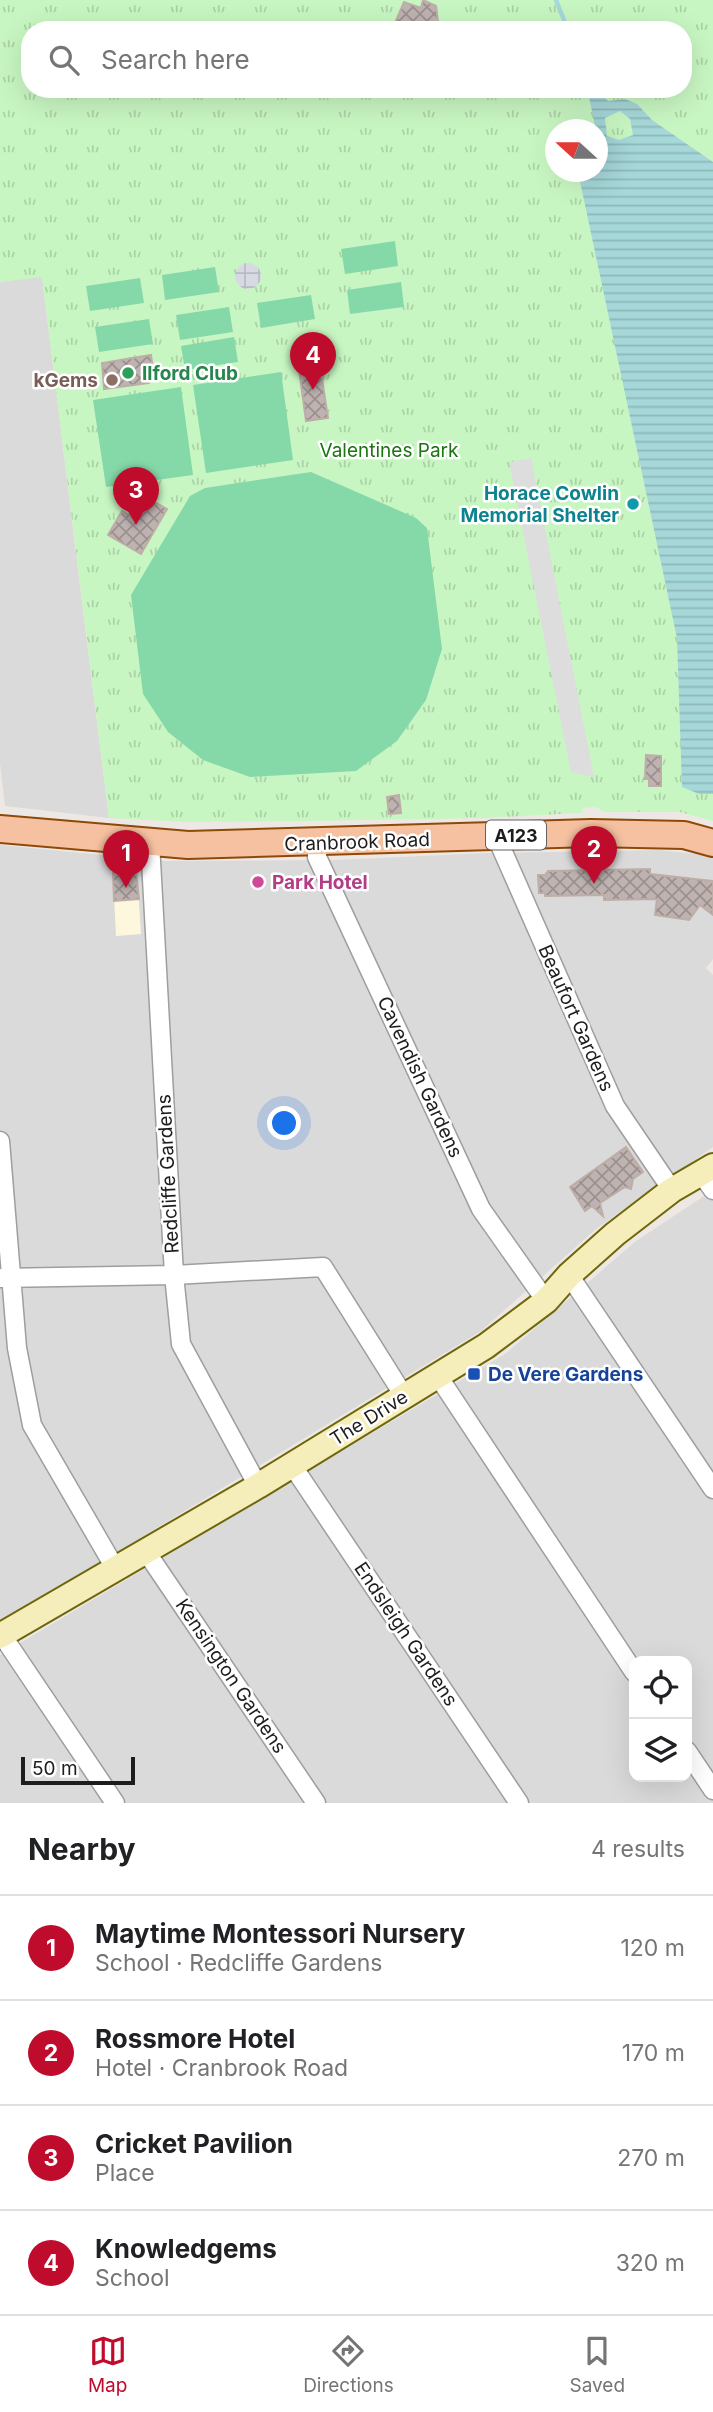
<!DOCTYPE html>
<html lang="en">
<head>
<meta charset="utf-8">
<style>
  :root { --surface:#fff; --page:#f6f6f6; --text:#202124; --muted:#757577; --line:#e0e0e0; --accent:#bf0b2c }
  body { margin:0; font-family:Inter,sans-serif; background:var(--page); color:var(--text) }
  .controls { position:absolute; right:21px; bottom:21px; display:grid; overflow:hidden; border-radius:14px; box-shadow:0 7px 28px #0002 }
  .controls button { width:63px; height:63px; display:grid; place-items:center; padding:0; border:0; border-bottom:2px solid var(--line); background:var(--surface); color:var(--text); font:35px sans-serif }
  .compass { position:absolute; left:545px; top:119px; width:63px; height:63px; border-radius:50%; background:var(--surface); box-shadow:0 7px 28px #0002; rotate:291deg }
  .scale { position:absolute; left:21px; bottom:18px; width:114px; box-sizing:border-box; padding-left:7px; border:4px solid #1d1d1d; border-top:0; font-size:19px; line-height:24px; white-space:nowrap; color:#1d1d1d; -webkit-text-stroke:5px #fff; paint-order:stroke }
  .you { position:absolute; left:285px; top:1124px; width:24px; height:24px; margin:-18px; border:5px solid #fff; border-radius:50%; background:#1a73e8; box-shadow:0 0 0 10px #1a73e833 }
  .badge { display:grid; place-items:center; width:46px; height:46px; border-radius:50%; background:var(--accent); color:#fff; font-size:23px; font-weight:700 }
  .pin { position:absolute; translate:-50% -58px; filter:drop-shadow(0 2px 4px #0008) }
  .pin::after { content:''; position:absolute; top:37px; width:24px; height:21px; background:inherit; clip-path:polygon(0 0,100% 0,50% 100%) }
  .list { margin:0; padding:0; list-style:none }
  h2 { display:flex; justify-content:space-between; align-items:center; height:91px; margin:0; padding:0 28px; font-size:30px }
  h2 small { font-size:23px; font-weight:400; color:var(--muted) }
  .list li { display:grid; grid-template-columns:46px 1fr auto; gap:21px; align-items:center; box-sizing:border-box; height:105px; padding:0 28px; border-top:2px solid var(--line) }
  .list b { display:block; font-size:26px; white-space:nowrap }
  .list p { margin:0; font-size:23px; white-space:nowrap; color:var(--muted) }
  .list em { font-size:23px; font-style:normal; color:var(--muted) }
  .icon { flex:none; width:38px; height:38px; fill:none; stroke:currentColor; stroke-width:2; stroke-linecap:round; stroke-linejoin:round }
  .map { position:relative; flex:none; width:713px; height:1803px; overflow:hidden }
  .search { position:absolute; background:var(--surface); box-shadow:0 7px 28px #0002; left:21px; right:21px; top:21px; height:77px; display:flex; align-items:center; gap:18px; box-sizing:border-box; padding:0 24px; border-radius:28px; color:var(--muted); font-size:26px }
  .sheet { height:511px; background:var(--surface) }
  nav { display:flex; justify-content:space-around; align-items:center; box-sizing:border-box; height:98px; border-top:2px solid var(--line); background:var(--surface); font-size:19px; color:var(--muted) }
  nav a { display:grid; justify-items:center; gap:4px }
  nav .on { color:var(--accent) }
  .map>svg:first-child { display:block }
  .residential { fill:#dbdada; fill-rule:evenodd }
  .education { fill:#fdf7dd }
  .park { fill:url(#park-tufts); fill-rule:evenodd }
  .pitch { fill:#85d9a9 }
  .parking { fill:#ddd }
  .plaza { fill:url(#plaza-grid) }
  .water { fill:url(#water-rules); fill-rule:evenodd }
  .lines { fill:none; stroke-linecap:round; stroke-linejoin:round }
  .stream { stroke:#a6d7d9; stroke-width:4.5 }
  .building { fill:url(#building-cross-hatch); stroke:#bfada7; stroke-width:2 }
  .street-casing { stroke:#9e9e9e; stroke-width:21 }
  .secondary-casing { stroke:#6e660b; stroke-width:28 }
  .primary-casing { stroke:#8e4908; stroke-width:30 }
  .street { stroke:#fff; stroke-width:18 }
  .secondary { stroke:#f6eeba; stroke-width:24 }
  .primary { stroke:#f6c1a0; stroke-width:26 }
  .leisure-dot { fill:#2e9e5b; stroke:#fff; stroke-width:2.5 }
  .education-dot { fill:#8d6e63; stroke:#fff; stroke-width:2.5 }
  .culture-dot { fill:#0f9aa8; stroke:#fff; stroke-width:2.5 }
  .hotel-dot { fill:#d1479c; stroke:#fff; stroke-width:2.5 }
  .transit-dot { fill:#1a4fb4; stroke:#fff; stroke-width:2.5 }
  .labels { text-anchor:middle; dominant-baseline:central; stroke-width:5; stroke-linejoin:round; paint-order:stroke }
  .shield { fill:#fff; stroke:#616161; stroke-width:2 }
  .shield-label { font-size:18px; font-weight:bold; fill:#1d1d1d }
  .leisure-label { font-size:19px; font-weight:bold; fill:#27864d; stroke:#fff; text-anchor:start }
  .education-label { font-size:19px; font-weight:bold; fill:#785e54; stroke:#fff; text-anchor:end }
  .park-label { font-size:19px; fill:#1b7511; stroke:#fff }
  .culture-label { font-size:19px; font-weight:bold; fill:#0d838f; stroke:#fff; text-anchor:end }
  .street-label { font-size:19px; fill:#1d1d1d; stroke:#fff }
  .hotel-label { font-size:19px; font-weight:bold; fill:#b23c85; stroke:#fff; text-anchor:start }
  .transit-label { font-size:19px; font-weight:bold; fill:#164399; stroke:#fff; text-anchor:start }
</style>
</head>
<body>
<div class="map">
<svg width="713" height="1803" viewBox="0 0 713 1803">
  <defs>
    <pattern id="park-tufts" width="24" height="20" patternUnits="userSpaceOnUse" patternTransform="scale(1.75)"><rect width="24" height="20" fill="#c8f6c2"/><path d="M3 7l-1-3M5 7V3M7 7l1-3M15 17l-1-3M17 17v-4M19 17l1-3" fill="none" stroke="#abd2a6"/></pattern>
    <pattern id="plaza-grid" width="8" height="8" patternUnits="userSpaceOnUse" patternTransform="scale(1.75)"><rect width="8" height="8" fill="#d8dae3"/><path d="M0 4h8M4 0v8" fill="none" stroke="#b9bbc2"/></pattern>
    <pattern id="water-rules" width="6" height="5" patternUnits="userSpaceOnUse" patternTransform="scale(1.75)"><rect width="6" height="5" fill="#a6d7d9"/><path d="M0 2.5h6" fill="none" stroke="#8eb8ba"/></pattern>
    <pattern id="building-cross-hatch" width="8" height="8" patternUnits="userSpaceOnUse" patternTransform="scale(1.75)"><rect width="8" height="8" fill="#beb3b0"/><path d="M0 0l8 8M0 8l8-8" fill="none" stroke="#9a918f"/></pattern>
  </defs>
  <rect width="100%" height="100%" fill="#eee8e4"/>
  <!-- residential -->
  <path class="residential" d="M 42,276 L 92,683 L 109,818 L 5,806 L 0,763 L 0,282 Z
    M 0,845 L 165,861 L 335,860 L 487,853 L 658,850 L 706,855 L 713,858 L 713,959 L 706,968 L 713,975 L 713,1147 L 596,1229 L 481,1331 L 0,1623 Z
    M 713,1190 L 713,1803 L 0,1803 L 0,1655 L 505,1354 L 636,1241 ZM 634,1661 L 687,1661 L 687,1777 L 634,1777 Z"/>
  <!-- education -->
  <path class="education" d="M 112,857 L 136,858 L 141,934 L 116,936 Z"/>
  <!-- park -->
  <path class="park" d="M 0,0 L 713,0 L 713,821 L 680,812 L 604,812 L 596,807 L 584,808 L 581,813 L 483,818 L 313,821 L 184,822 L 109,818 L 42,277 L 0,282 ZM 30,30 L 683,30 L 683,89 L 30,89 ZM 556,130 L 598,130 L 598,172 L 556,172 Z"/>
  <!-- pitch -->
  <path class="pitch" d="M 395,241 L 398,266 L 345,274 L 341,249 Z
    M 215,267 L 219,292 L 165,300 L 162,275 Z
    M 140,278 L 144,303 L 90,311 L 86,286 Z
    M 401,282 L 404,307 L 350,314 L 347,290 Z
    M 311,295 L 315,319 L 261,328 L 257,303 Z
    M 229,307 L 233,332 L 180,340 L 176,315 Z
    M 149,319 L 153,344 L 99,352 L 95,327 Z
    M 234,337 L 238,362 L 185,370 L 181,346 Z
    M 281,372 L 293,460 L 206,473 L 193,385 Z
    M 181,387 L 193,475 L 106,487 L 93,400 Z
    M 311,472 L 416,518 L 427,528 L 442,649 L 426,700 L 397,741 L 356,771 L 250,777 L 203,760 L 168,732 L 143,694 L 131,595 L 190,496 L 205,488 Z"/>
  <!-- parking -->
  <path class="parking" d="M 531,458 L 594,777 L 571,772 L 509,462 Z"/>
  <!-- plaza -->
  <path class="plaza" d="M235 276a13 13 0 1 1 26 0a13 13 0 1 1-26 0Z"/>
  <!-- water -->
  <path class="water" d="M 596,89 L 608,101 L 625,99 L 637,104 L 652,120 L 713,162 L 713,794 L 699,794 L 682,787 L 677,638 L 578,172 L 598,172 L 598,130 L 589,129 L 595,126 L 588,92 ZM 620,111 L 630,119 L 633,135 L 619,140 L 607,136 L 605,118 Z"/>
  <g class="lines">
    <!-- stream -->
    <path class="stream" d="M 556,0 L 568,30"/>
  </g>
  <!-- building -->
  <path class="building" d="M 423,0 L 436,6 L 438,21 L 434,30 L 392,30 L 404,2 L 421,8 Z
    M 151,355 L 154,377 L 148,377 L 149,383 L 104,389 L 102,363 Z
    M 319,359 L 328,418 L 306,421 L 298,362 Z
    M 141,494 L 167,509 L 141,554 L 108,535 L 122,511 L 129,515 Z
    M 646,755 L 661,756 L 661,786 L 649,786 L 649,779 L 645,779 Z
    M 399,795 L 401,813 L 389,814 L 387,797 Z
    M 650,869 L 650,874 L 713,881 L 713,915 L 700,905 L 689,920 L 655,915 L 657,899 L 604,900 L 604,895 L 545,896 L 545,893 L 539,893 L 538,875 L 545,875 L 548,871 Z
    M 136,871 L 139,899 L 114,901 L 113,873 Z
    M 626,1147 L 643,1172 L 633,1179 L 631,1189 L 625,1187 L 600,1203 L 603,1216 L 592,1206 L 585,1211 L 570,1187 Z"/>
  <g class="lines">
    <defs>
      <path id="street" d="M 496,836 L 615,1106 L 672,1190
        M 150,843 L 174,1275 L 181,1344 L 258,1486
        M 317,843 L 317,857 L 481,1209 L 546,1301
        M 0,1141 L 17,1348 L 32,1425 L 115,1568
        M 701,1173 L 713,1190
        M 569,1275 L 713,1489
        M 0,1278 L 174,1275 L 323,1267 L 404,1396
        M 438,1376 L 634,1672
        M 292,1465 L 519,1803
        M 145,1550 L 316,1803
        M 2,1635 L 115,1803
        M 687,1751 L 713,1790"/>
      <path id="secondary" d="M 0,1636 L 258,1486 L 486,1346 L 546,1301 L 569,1275 L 615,1234 L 672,1190 L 713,1166"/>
      <path id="primary" d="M 0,829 L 188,845 L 591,833 L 684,835 L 713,843"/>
    </defs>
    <!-- street casing -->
    <use href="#street" class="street-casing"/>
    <!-- secondary casing -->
    <use href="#secondary" class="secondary-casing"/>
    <!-- primary casing -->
    <use href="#primary" class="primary-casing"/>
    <!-- street -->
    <use href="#street" class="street"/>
    <!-- secondary -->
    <use href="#secondary" class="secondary"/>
    <!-- primary -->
    <use href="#primary" class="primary"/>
  </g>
  <!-- markers -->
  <circle class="leisure-dot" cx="128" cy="373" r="7"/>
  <circle class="education-dot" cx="112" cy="380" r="7"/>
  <circle class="culture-dot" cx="633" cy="504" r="7"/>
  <circle class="hotel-dot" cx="258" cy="882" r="7"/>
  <rect class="transit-dot" x="467" y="1367" width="14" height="14" rx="3.5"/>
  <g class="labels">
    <!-- shield labels -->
    <rect class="shield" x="486" y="820.5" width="60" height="29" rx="5"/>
    <g class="shield-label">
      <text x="516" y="835">A123</text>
    </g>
    <!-- leisure labels -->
    <g class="leisure-label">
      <text x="142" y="373">Ilford Club</text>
    </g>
    <!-- education labels -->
    <g class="education-label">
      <text x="98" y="380">kGems</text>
    </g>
    <!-- park labels -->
    <g class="park-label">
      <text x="389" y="450">Valentines Park</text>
    </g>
    <!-- culture labels -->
    <g class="culture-label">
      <text x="619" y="493">Horace Cowlin<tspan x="619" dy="22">Memorial Shelter</tspan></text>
    </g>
    <!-- street labels -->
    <g class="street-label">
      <text transform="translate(357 842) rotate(-2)">Cranbrook Road</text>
      <text transform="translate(576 1018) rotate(66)">Beaufort Gardens</text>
      <text transform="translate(420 1077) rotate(65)">Cavendish Gardens</text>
      <text transform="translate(168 1174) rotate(-93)">Redcliffe Gardens</text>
      <text transform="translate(369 1418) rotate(-32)">The Drive</text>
      <text transform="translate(406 1634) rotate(56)">Endsleigh Gardens</text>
      <text transform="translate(231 1676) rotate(56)">Kensington Gardens</text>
    </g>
    <!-- hotel labels -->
    <g class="hotel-label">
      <text x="272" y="882">Park Hotel</text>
    </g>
    <!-- transit labels -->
    <g class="transit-label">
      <text x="488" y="1374">De Vere Gardens</text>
    </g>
  </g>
</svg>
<div class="controls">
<button><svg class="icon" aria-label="locate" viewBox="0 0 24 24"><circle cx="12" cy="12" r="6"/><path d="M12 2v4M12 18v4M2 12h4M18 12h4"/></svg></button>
<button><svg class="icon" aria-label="layers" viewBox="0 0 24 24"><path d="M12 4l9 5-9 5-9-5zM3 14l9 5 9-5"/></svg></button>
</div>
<svg class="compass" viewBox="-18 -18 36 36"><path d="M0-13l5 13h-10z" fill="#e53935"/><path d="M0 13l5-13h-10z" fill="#757577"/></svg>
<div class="scale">50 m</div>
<div class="you"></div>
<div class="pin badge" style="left:126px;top:888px">1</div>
<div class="pin badge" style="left:594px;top:884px">2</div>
<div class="pin badge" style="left:136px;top:525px">3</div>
<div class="pin badge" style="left:313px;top:390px">4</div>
<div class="search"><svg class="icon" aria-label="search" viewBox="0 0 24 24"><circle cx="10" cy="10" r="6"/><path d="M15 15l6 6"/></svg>Search here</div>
</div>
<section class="sheet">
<h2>Nearby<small>4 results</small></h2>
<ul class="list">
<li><span class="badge">1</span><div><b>Maytime Montessori Nursery</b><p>School · Redcliffe Gardens</p></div><em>120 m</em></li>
<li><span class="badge">2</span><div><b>Rossmore Hotel</b><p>Hotel · Cranbrook Road</p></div><em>170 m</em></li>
<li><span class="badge">3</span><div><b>Cricket Pavilion</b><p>Place</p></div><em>270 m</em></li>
<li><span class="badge">4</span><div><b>Knowledgems</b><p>School</p></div><em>320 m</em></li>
</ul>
</section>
<nav>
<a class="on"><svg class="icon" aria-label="map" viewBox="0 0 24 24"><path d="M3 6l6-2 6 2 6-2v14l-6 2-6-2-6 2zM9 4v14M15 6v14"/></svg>Map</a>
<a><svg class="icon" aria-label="directions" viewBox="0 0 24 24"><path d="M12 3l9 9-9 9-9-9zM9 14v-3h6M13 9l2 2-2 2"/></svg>Directions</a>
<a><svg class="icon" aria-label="saved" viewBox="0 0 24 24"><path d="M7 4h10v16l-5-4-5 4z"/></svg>Saved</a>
</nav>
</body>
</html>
